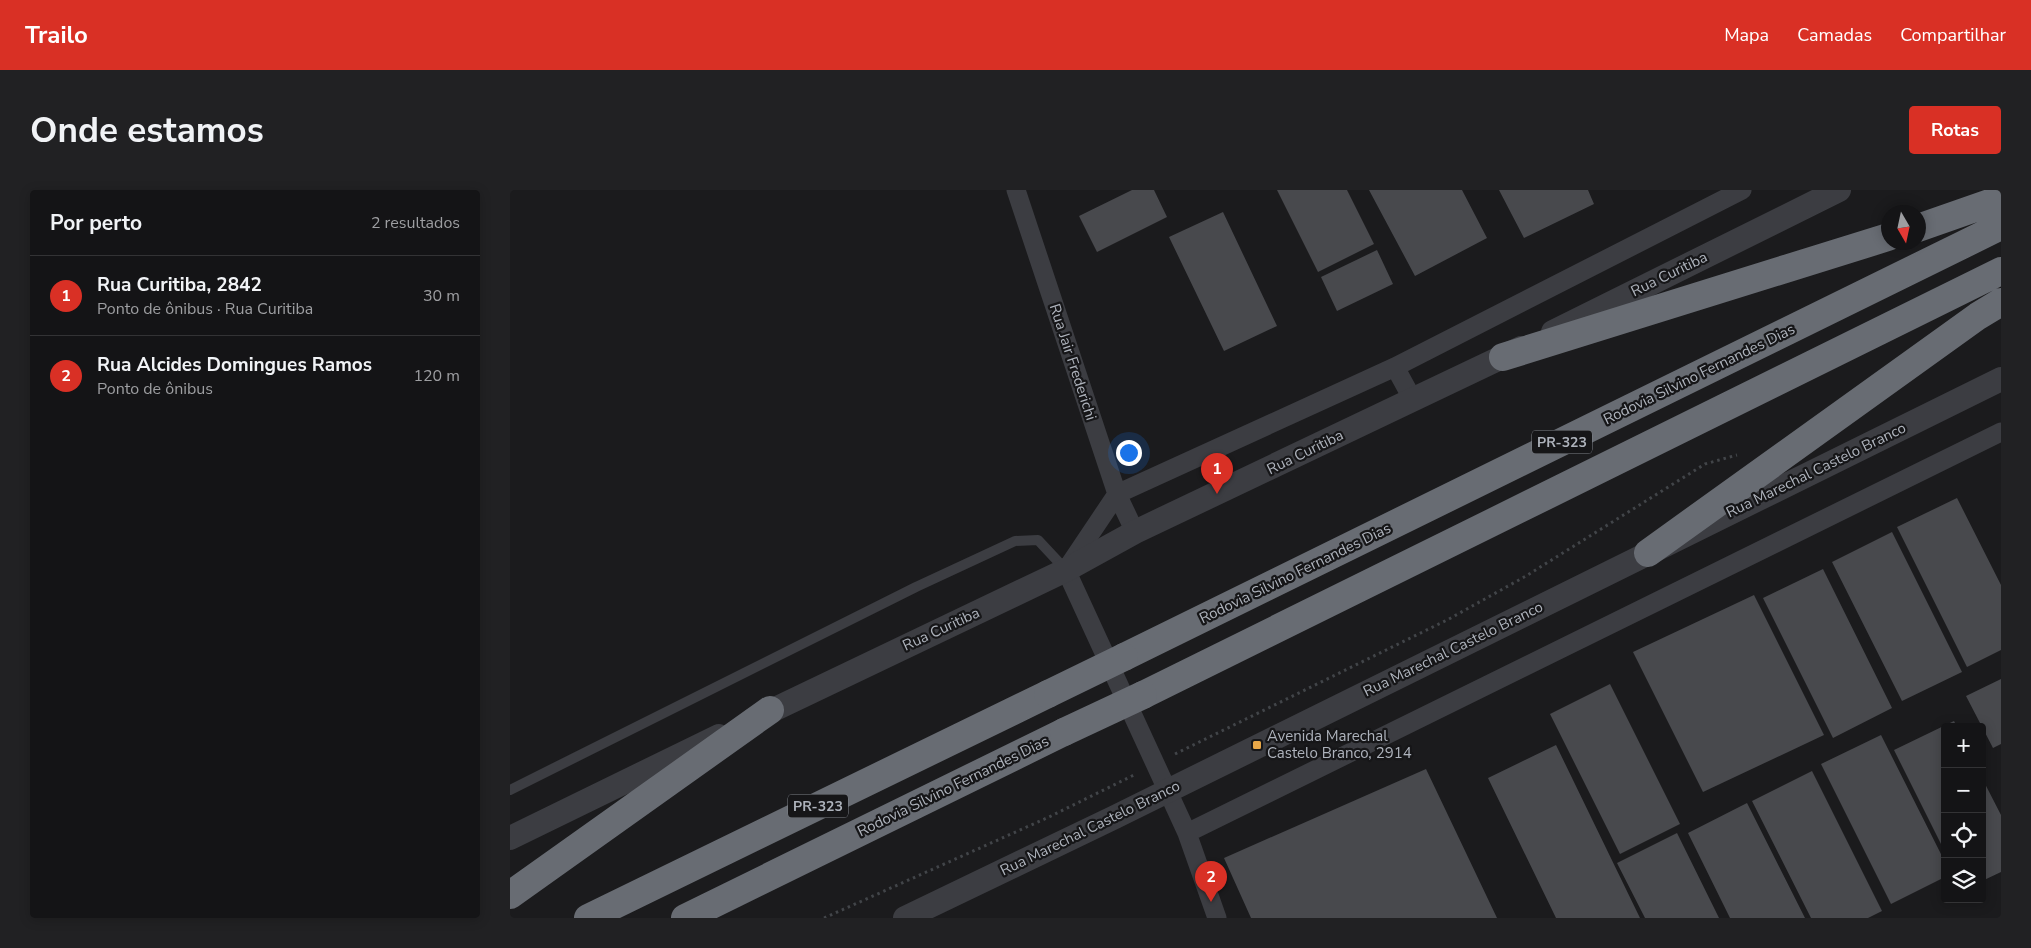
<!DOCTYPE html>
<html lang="pt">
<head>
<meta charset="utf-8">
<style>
  :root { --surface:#141416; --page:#212123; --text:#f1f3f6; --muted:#9d9ea1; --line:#333335; --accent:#d93025 }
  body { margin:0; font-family:"Nunito Sans",sans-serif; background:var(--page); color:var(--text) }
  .controls { position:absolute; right:15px; bottom:15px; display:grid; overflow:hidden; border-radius:5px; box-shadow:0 2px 12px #0003 }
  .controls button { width:45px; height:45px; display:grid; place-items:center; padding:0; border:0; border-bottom:1px solid var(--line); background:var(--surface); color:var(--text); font:25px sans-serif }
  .compass { position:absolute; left:1371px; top:15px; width:45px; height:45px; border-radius:50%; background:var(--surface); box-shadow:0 2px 12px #0003; rotate:171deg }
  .you { position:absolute; left:618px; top:262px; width:18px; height:18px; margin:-12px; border:4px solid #fff; border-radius:50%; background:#1a73e8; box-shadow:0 0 0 8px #1a73e833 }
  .badge { display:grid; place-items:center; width:32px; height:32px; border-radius:50%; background:var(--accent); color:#fff; font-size:16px; font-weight:700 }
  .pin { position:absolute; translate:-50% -41px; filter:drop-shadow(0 1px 2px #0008) }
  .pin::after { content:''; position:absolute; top:26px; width:18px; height:15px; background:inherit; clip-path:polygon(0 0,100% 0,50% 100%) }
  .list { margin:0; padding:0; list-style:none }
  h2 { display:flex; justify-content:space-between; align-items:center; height:65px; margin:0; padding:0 20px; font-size:21px }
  h2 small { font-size:16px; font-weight:400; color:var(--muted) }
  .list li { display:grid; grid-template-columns:32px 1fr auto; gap:15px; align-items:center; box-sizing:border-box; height:80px; padding:0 20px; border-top:1px solid var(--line) }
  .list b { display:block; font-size:19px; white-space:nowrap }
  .list p { margin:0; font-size:16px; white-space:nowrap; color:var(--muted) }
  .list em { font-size:16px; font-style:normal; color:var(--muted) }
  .icon { flex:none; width:28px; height:28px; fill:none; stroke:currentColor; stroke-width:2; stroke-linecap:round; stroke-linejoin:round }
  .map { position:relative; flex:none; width:1491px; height:728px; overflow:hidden; border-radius:5px }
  header { display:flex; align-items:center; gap:30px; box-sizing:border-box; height:70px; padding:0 25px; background:var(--accent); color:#fff }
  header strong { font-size:24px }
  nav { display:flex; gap:28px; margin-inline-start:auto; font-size:18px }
  .intro { display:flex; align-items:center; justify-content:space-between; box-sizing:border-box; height:120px; padding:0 30px }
  h1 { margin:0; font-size:35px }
  .button { padding:12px 22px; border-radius:5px; background:var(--accent); color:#fff; font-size:18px; font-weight:700 }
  main { display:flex; gap:30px; padding:0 30px }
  aside { flex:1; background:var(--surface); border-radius:5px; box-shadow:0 2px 12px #0003 }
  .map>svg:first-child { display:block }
  .building { fill:#48494d }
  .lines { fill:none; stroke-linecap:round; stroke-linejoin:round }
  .path { stroke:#424549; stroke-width:3; stroke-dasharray:2.5 4; stroke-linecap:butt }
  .service { stroke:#3c3d42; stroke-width:10 }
  .minor { stroke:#3c3d42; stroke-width:19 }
  .tertiary { stroke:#3c3d42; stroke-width:24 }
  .motorway { stroke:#686c73; stroke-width:28 }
  .motorway-bridge { stroke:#686c73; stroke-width:28 }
  .poi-dot { fill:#e8a748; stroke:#161618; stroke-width:2 }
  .labels { text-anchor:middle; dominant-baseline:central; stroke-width:4.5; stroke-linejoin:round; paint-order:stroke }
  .shield { fill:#161618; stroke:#80848b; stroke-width:1 }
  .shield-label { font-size:14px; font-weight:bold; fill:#aeb3bc }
  .street-label { font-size:15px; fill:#aeb3bc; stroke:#161618 }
  .poi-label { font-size:15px; fill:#aeb3bc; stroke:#161618; text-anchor:start }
</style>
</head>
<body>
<header>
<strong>Trailo</strong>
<nav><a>Mapa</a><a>Camadas</a><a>Compartilhar</a></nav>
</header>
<div class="intro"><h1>Onde estamos</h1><a class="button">Rotas</a></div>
<main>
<aside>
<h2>Por perto<small>2 resultados</small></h2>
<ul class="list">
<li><span class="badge">1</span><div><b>Rua Curitiba, 2842</b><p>Ponto de ônibus · Rua Curitiba</p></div><em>30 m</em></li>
<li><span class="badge">2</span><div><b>Rua Alcides Domingues Ramos</b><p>Ponto de ônibus</p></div><em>120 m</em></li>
</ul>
</aside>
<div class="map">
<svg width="1491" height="728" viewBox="0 0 1491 728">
  <rect width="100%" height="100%" fill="#1b1b1d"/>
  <!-- building -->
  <path class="building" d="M 622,0 L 644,0 L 657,27 L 587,62 L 569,26 Z
    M 767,0 L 837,0 L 864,54 L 808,82 Z
    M 859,0 L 952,0 L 977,48 L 905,86 Z
    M 989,0 L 1078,0 L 1084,14 L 1014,48 Z
    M 713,22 L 767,136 L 714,161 L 659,47 Z
    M 867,60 L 883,94 L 827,121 L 811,87 Z
    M 1447,308 L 1491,395 L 1491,460 L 1457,477 L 1387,337 Z
    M 1382,342 L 1452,482 L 1392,511 L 1322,372 Z
    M 1313,379 L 1382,518 L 1323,548 L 1253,408 Z
    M 1244,405 L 1314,545 L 1193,602 L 1123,462 Z
    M 1491,489 L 1491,554 L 1483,558 L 1456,506 Z
    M 1100,494 L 1170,634 L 1110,664 L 1040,524 Z
    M 1444,531 L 1447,537 L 1435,537 L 1435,662 L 1384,560 Z
    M 1371,545 L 1435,672 L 1435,687 L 1381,714 L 1311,574 Z
    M 1046,555 L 1130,728 L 1046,728 L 978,588 Z
    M 916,579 L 987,728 L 741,728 L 714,668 Z
    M 1302,581 L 1372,721 L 1358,728 L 1301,728 L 1242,611 Z
    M 1472,588 L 1491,625 L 1491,682 L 1472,691 Z
    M 1237,613 L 1295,728 L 1220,728 L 1178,643 Z
    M 1167,643 L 1209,728 L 1135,728 L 1107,673 Z"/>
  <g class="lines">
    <!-- path -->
    <path class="path" d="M 665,564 L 939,429 L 1016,386 L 1195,274 L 1227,265
      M 314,728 L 539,627 L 626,584"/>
    <!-- service -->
    <path class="service" d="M 0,600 L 406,397 L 505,351 L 528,350 L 556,380"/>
    <!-- minor -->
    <path class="minor" d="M 506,0 L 607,304 L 625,342
      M 885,177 L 903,210
      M 677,643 L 1491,242
      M 707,728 L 677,643 L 556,380 L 607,304 L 885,177 L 1232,0"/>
    <!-- tertiary -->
    <path class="tertiary" d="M 1043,142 L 1329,0
      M 244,529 L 556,380 L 625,342 L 1011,158
      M 0,648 L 209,546
      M 395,728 L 605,627 L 1491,189"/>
    <!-- motorway -->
    <path class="motorway" d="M 1408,38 L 1491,9
      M 993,167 L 1378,47
      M 1138,363 L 1468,126 L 1491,112
      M 614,467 L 1491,36
      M 633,505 L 1491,81
      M 0,705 L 260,520
      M 78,728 L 538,504
      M 175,728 L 554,542"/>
    <!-- motorway-bridge -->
    <path class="motorway-bridge" d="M 538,504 L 614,467
      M 554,542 L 633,505"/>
  </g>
  <!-- markers -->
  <rect class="poi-dot" x="742" y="550" width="10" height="10" rx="2.5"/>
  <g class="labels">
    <!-- shield labels -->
    <g class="shield">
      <rect x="1022" y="240.5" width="60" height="23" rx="4"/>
      <rect x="278" y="604.5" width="60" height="23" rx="4"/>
    </g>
    <g class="shield-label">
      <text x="1052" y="252">PR-323</text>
      <text x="308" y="616">PR-323</text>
    </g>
    <!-- street labels -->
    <g class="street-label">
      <text transform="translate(1159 84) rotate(-26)">Rua Curitiba</text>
      <text transform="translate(563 172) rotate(72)">Rua Jair Frederichi</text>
      <text transform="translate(1189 184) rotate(-26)">Rodovia Silvino Fernandes Dias</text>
      <text transform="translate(795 262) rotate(-26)">Rua Curitiba</text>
      <text transform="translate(1306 280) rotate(-26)">Rua Marechal Castelo Branco</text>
      <text transform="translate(785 383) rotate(-26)">Rodovia Silvino Fernandes Dias</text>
      <text transform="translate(431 439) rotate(-25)">Rua Curitiba</text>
      <text transform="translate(943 459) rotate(-26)">Rua Marechal Castelo Branco</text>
      <text transform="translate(443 596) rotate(-26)">Rodovia Silvino Fernandes Dias</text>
      <text transform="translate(580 638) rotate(-26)">Rua Marechal Castelo Branco</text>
    </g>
    <!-- poi labels -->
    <g class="poi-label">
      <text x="757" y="546">Avenida Marechal<tspan x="757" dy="17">Castelo Branco, 2914</tspan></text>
    </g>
  </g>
</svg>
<div class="controls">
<button>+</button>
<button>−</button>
<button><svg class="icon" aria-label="locate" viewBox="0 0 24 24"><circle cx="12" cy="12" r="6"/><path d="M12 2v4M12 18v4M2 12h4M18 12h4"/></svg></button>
<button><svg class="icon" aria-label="layers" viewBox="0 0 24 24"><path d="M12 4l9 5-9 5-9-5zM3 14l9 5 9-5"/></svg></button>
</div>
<svg class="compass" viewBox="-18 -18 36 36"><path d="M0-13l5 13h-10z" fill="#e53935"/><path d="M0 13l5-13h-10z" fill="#9d9ea1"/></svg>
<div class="you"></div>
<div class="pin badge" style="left:707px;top:304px">1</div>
<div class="pin badge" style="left:701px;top:712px">2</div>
</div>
</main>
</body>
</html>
